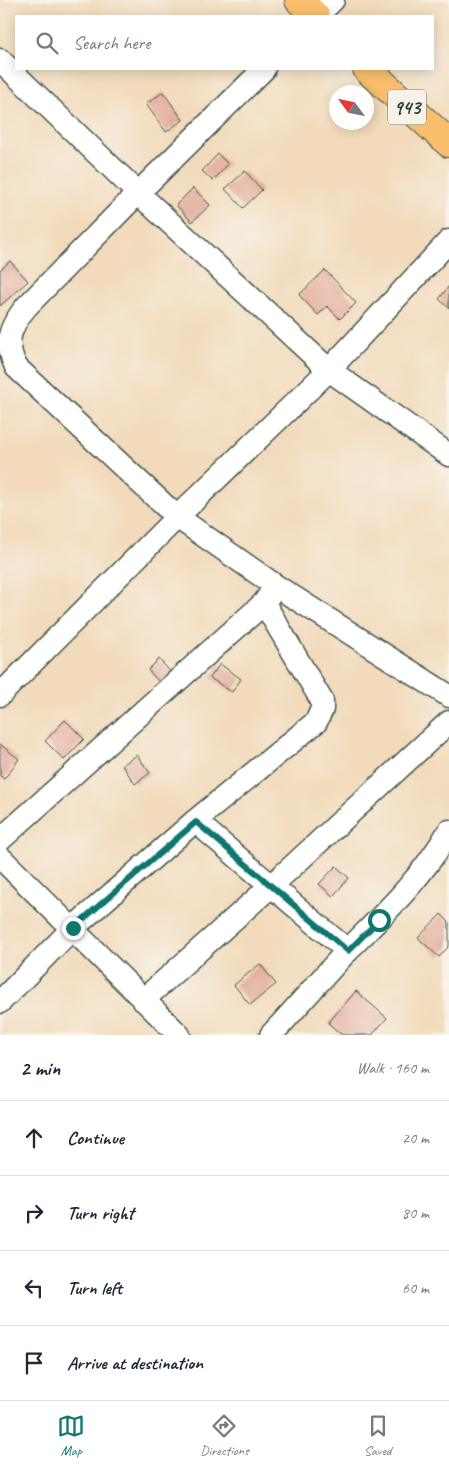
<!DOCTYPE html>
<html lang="en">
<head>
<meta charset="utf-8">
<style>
  :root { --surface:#fff; --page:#f2f2f3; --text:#1f2937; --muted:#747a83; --line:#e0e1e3; --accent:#0f766e }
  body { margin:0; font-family:Caveat,sans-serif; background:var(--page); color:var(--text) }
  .compass { position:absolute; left:329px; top:85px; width:45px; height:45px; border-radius:50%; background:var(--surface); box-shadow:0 2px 12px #0003; rotate:303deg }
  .stop { position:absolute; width:15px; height:15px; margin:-11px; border:4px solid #0f766e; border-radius:50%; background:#fff }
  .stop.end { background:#0f766e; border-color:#fff; box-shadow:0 1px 5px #0008 }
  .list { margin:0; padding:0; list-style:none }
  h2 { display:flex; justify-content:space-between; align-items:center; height:65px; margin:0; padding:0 20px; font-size:21px }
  h2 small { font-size:16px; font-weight:400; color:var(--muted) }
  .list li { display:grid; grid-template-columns:32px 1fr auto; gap:15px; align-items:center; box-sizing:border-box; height:75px; padding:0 20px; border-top:1px solid var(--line) }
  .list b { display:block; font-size:19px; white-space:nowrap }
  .list em { font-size:16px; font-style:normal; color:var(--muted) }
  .icon { flex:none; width:28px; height:28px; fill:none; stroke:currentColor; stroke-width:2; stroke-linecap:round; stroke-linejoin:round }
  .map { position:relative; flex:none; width:449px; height:1035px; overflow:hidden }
  .search { position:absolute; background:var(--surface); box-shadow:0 2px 12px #0003; left:15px; right:15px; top:15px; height:55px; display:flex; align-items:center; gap:12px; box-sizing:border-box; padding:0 18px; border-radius:0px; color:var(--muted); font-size:19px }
  .sheet { height:365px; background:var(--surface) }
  nav { display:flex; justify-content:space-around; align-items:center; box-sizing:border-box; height:70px; border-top:1px solid var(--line); background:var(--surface); font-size:14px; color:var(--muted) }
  nav a { display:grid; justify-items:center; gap:2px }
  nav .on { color:var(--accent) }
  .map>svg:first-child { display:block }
  .building { fill:#e3af9f }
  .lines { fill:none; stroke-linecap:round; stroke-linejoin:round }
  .minor-casing { stroke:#3f5548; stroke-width:25 }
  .highway-casing { stroke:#3f5548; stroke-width:30 }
  .minor { stroke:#fff; stroke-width:22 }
  .highway { stroke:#fabe6d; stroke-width:28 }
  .route { stroke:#0f766e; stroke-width:6 }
  .labels { text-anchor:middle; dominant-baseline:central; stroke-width:4; stroke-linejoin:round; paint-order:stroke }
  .shield { fill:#f7f3e8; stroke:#60746a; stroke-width:1 }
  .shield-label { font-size:20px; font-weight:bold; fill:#1f3d34 }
</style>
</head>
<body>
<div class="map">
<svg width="449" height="1035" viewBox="0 0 449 1035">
  <rect width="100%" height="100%" fill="#f7f3e8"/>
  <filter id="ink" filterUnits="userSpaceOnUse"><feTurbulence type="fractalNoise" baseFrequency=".02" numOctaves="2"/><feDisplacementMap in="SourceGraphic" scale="10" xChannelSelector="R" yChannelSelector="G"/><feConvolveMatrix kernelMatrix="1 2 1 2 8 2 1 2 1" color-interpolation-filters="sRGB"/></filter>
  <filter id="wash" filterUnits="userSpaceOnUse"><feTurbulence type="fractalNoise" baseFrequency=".0096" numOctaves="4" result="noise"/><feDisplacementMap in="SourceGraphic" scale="20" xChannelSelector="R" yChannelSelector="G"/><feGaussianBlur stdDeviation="1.12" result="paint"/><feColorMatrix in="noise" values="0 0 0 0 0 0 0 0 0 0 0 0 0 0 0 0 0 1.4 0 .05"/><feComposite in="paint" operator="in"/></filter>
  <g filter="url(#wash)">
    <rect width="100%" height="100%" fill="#f2daba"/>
    <g id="blocks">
      <!-- building -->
      <path class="building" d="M 163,92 L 183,120 L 166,132 L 146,104 Z
        M 218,154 L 228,164 L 213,181 L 202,171 Z
        M 245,171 L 262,190 L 243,208 L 225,189 Z
        M 193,188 L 210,205 L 192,222 L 176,205 Z
        M 10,261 L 28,281 L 0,306 L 0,270 Z
        M 325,270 L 356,303 L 340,319 L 327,306 L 318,315 L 299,295 Z
        M 449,286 L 449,308 L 439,299 Z
        M 159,659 L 173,675 L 162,685 L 148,670 Z
        M 220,664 L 241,679 L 232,692 L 210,678 Z
        M 65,720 L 84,739 L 64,760 L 45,741 Z
        M 0,744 L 19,759 L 4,779 L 0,776 Z
        M 137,755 L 150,773 L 135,784 L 122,765 Z
        M 336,866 L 349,878 L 333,896 L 319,884 Z
        M 441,914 L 449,922 L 449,946 L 439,957 L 418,938 Z
        M 260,964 L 276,984 L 250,1005 L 234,985 Z
        M 356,991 L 387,1018 L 372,1035 L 342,1035 L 328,1023 Z"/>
    </g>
  </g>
  <g filter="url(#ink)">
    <use href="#blocks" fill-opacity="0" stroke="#3f5548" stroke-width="1"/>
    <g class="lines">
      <defs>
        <path id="minor" d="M 317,16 L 333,0
          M 0,60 L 138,193 L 329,370 L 449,455
          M 264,69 L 138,193 L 26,307 C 9,328 4,341 16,367 L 177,517 L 276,586 L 449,696
          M 0,695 L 177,517 L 329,370 L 449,241
          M 195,821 L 348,951
          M 0,840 L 264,603 L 272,591
          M 0,857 L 179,1035
          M 143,1000 L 271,886 L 449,722
          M 0,1002 L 73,928 L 195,821 L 316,722 L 322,709 L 322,701 L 264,603
          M 271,1035 C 297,1007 322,978 348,950 C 385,913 423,877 449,831"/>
        <path id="highway" d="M 299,0 L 315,16
          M 367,69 L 449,143"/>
      </defs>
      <!-- minor casing -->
      <use href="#minor" class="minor-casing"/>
      <!-- highway casing -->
      <use href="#highway" class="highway-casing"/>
      <!-- minor -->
      <use href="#minor" class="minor"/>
      <!-- highway -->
      <use href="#highway" class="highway"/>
    </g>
  </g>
  <g class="lines" filter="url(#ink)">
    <!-- route -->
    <path class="route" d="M 73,928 L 196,822 L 348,951 L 379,920"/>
  </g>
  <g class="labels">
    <!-- shield labels -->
    <rect class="shield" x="388" y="89.5" width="38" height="35" rx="4"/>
    <g class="shield-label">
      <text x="407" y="107">943</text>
    </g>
  </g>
</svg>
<svg class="compass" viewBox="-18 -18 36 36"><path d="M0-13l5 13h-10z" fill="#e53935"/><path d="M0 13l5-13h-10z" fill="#747a83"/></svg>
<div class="stop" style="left:379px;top:920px"></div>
<div class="stop end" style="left:73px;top:928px"></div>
<div class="search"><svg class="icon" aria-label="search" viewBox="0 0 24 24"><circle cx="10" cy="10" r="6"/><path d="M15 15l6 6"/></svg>Search here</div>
</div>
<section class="sheet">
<h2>2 min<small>Walk · 160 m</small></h2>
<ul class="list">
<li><svg class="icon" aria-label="ahead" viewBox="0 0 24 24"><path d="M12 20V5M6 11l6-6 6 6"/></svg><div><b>Continue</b></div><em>20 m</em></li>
<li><svg class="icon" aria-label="right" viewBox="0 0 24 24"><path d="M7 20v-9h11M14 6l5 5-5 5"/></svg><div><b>Turn right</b></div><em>80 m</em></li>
<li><svg class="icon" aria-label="left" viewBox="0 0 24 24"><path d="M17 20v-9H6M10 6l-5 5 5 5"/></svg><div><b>Turn left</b></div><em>60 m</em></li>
<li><svg class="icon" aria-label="arrive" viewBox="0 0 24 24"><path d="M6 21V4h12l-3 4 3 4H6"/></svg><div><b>Arrive at destination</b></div></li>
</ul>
</section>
<nav>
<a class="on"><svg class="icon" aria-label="map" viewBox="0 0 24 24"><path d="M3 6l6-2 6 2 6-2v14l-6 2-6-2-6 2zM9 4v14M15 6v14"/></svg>Map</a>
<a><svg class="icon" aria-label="directions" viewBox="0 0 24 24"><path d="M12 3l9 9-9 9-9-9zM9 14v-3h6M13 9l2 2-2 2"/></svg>Directions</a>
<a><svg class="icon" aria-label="saved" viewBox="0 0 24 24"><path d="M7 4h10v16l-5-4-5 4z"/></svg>Saved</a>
</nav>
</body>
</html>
